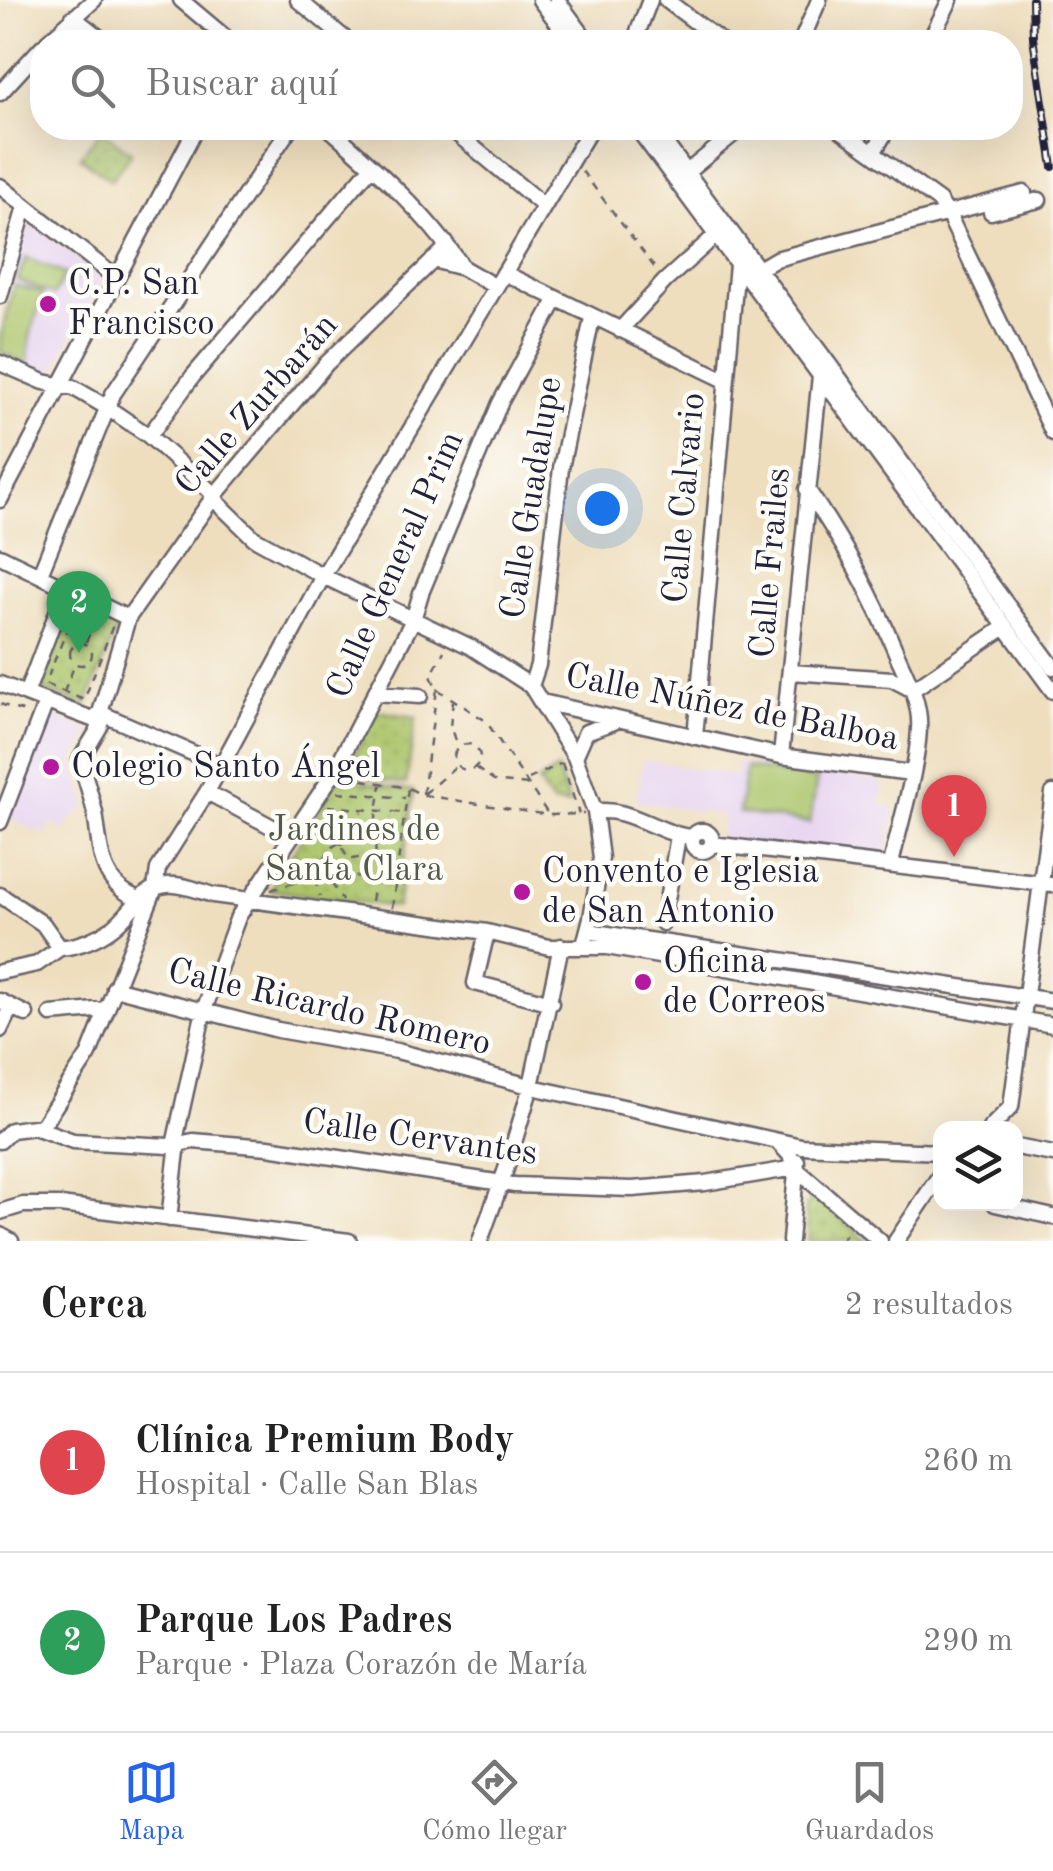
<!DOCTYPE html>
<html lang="es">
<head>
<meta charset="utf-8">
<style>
  :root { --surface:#fff; --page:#f2f2f2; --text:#222; --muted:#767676; --line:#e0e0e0; --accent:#2563eb }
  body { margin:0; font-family:"Old Standard TT",serif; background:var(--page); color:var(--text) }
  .controls { position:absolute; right:30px; bottom:30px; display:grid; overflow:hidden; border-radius:20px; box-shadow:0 10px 40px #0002 }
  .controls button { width:90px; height:90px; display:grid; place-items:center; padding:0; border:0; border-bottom:2px solid var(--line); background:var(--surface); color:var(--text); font:50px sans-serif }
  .you { position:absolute; left:602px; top:508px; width:35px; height:35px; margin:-25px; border:8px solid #fff; border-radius:50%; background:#1a73e8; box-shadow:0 0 0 15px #1a73e833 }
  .badge { display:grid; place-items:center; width:65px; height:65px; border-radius:50%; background:var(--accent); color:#fff; font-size:32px; font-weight:700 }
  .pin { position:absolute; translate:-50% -82px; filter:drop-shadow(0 2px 5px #0008) }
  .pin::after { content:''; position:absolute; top:52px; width:35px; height:30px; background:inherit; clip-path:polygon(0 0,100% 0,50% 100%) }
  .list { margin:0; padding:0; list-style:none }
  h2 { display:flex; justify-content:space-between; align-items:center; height:130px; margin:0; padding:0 40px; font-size:42px }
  h2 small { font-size:32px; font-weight:400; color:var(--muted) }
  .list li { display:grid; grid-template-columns:65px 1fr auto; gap:30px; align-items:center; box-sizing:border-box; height:180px; padding:0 40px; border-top:2px solid var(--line) }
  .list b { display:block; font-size:38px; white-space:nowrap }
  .list p { margin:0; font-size:32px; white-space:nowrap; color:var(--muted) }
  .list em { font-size:32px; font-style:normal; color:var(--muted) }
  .icon { flex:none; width:55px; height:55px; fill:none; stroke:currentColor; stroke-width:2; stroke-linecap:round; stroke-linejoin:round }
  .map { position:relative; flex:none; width:1053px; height:1241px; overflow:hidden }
  .search { position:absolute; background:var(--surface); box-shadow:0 10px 40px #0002; left:30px; right:30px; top:30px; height:110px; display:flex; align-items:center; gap:25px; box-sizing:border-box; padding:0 35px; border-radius:40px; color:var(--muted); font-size:38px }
  .sheet { height:490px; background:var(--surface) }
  nav { display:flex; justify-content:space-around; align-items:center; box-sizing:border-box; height:140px; border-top:2px solid var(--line); background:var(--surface); font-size:28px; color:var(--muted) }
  nav a { display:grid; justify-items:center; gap:5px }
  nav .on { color:var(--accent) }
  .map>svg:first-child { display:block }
  .built { fill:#e6d2f0 }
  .park { fill:url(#park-dots); stroke:#677452; stroke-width:2.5 }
  .garden { fill:url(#garden-furrows); stroke:#677452; stroke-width:2.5 }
  .pitch { fill:#acc56a; stroke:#677452; stroke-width:2.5 }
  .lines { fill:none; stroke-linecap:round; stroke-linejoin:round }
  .minor-casing { stroke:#696469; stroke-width:19 }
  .path { stroke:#696469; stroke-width:2.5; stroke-dasharray:8 8; stroke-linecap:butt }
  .minor { stroke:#fff; stroke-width:14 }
  .rail-casing { stroke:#22223b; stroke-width:8 }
  .rail { stroke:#fdfcf7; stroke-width:4; stroke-dasharray:11; stroke-linecap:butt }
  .poi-dot { fill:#b5179e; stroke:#fdfcf7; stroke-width:4 }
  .labels { text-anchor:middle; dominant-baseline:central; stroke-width:9; stroke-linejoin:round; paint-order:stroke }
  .poi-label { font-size:35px; fill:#22223b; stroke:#fdfcf7; text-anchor:start }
  .street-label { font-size:35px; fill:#22223b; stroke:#fdfcf7 }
  .park-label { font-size:35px; fill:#525b4b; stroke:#fdfcf7 }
</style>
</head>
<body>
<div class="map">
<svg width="1053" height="1241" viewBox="0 0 1053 1241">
  <defs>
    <pattern id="park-dots" width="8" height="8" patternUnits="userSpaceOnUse" patternTransform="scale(2.5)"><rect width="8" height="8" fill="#acc56a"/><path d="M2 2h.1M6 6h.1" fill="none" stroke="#94a95d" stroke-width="1.8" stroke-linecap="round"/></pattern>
    <pattern id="garden-furrows" width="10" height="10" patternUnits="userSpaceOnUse" patternTransform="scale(2.5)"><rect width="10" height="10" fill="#acc56a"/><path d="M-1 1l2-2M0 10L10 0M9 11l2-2" fill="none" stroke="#94a95d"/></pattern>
  </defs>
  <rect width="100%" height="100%" fill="#fdfcf7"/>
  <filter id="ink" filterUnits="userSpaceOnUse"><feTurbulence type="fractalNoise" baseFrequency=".01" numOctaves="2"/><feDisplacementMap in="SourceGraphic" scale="20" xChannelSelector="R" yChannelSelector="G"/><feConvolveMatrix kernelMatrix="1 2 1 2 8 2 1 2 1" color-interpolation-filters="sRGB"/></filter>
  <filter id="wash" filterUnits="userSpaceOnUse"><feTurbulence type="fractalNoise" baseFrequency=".0048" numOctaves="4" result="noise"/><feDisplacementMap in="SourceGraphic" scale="40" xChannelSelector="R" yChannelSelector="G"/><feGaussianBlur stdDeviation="2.25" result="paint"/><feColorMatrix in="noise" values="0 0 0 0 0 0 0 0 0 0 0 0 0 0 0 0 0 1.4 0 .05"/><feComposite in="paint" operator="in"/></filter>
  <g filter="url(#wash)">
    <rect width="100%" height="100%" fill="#eedebe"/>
    <!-- built -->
    <path class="built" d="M 30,217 L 34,226 L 103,278 L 52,373 L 54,379 L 0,354 L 0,331 Z
      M 47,712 L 91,732 L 73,760 L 87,807 L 72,818 L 64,831 L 53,823 L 43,834 L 6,816 Z
      M 644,760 L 735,776 L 738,763 L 883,781 L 881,805 L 894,807 L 889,846 L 884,853 L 877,856 L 720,839 L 723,815 L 636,801 Z"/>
    <!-- park -->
    <path class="park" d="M 101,130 L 131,153 L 111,180 L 80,157 Z
      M 72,598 L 121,618 L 86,706 L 36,687 Z
      M 377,711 L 416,717 L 406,784 L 345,773 Z
      M 339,777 L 414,791 L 397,907 L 270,890 Z
      M 812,1198 L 818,1198 L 867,1241 L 807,1241 L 809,1235 L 805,1208 Z"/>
    <!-- garden -->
    <path class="garden" d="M 557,769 L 569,805 L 552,803 L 538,782 Z"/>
    <!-- pitch -->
    <path class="pitch" d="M 26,258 L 65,274 L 54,295 L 17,280 Z
      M 14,285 L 43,293 L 30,337 L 28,362 L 25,364 L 0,352 L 0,338 Z
      M 746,767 L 817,779 L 810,823 L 739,813 Z"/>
  </g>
  <g filter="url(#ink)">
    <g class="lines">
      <defs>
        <path id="minor" d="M 181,0 L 231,42
          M 298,0 L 349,42
          M 540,0 L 572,42
          M 557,0 L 588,42
          M 666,0 L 722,42
          M 73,17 L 105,42
          M 47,42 L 94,0
          M 634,42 L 650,0
          M 801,42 L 819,0
          M 929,42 L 950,0
          M 0,93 L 42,47
          M 329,128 C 377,170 427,214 463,268
          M 450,128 L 544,206
          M 637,128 L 1053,691
          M 654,128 L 1053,667
          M 838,128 L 939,201 L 948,214 L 1053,433
          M 873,153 L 888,128
          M 687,172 L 741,128
          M 0,186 L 115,277
          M 991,212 L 1039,200
          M 433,260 L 463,268 L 496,287
          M 759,269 L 776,259 L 1024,193
          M 504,273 L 725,380
          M 0,296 L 25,207
          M 620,330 L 665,281 L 715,236
          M 0,363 L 44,382 L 74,388 L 108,408 L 149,436 L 209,490 L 219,504 L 254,538 L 323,576 L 471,647 L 531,686 L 575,757 L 595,812 L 601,858 L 591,918 L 584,945
          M 149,436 L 193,376 L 372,166
          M 807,489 C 845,545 872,594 898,657 C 908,679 921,704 919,729 C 917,771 900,823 891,864
          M 0,500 L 196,128
          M 0,556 L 128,618 L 100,713 L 92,719 L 26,694 L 67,586
          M 40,574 L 113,394 L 290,128
          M 128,618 L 215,495 L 326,364 L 443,251 L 446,243
          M 791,672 L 892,679 L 911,689
          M 0,684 L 26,694
          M 531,686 L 538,665 L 561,468 L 592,318
          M 912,690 L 1005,627
          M 375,693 L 420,696
          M 542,702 L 781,756 L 911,773
          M 695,737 L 737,264
          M 781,756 L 820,376
          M 575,757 L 586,732 L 614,722
          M 207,792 L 289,836
          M 595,812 C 626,805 660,835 692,837
          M 0,822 L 46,702
          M692 841a10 10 0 1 1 20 0a10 10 0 1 1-20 0Z
          M 712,844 L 1053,885
          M 0,895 L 43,924 L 60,948
          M 139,899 C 98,883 101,849 95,813 C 91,795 85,777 80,760 L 101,725 L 100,713 L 220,765
          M 663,923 L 678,836
          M 588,931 L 1053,1001
          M 487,932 L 475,983 L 551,1003
          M 60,948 C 78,946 97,939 112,928 C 131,915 141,887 167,885 C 181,883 199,891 213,895 L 487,932 L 549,947 L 607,947 L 1053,1025
          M 0,972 L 37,964 L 60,948
          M 114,988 L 278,1030 L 397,1051 L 541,1089 L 801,1146 L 940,1152
          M 0,1001 L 26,1014
          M 51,1014 L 107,1009
          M 0,1030 L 11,1007
          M 37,1128 L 73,1141 L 169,1146 L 193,1141 L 268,1147 L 515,1185 L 632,1189 L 705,1183 L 795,1168
          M 990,1128 L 1011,1107 L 1053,793
          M 0,1141 L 11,1130 L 42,1126 L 89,1054 L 155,888 L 158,869 L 207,792 L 323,576 L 591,128
          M 778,1142 L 790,1155 L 795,1168 L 880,1241
          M 1016,1147 L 1053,1154
          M 995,1204 L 1053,1217
          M 0,1212 L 23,1205 L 60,1205 L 349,1241
          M 169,1219 L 177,1151 L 174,1145 L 204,1010 L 238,917 L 333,774 L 413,620 L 421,593 L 500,403 L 556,300
          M 0,1235 L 11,1241
          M 480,1241 L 506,1169 L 531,1086 L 561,946
          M 790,1241 L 797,1161
          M 896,1241 L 940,1175"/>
      </defs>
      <!-- minor casing -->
      <use href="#minor" class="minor-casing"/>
      <!-- path -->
      <path class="path" d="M 582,171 L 658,272
        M 77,605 L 115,620 L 84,700 L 45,684 Z
        M 86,642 L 96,617
        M70 654a11 11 0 1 1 22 0a11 11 0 1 1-22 0Z
        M 437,689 L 486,721 L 548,814
        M 64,692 L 75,664
        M 453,701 L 450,726 L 457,746
        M 0,704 L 21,711 L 23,705
        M454 757a13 13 0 1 1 26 0a13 13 0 1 1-26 0Z
        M 562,763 L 579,814
        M 476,768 L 494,781 L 528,785
        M 346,777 L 408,788 L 423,795 L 548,815 L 584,814
        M 529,779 L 562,763
        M 338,792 L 405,798
        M 423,794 L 437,689 L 431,676 L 444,651
        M 424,794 L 456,766
        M 328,806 L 404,813
        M334 834a10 10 0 1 1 20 0a10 10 0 1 1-20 0Z
        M 352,826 L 362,812
        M 312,833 L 323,839 L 336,839
        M 293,856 L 314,877 L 320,896
        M 340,871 L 373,882
        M 329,875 L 338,874 L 337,863 L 329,864 C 323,880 337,887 342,901
        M 271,890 L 315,876 L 330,849 L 340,842 L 348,860 L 376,854
        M 371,901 L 376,873 L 375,825 L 381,785
        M 392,908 L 408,788
        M 842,1241 L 848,1229"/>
      <!-- minor -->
      <use href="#minor" class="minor"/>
      <defs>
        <path id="rail" d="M 1032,0 L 1033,38 L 1053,167"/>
      </defs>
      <!-- rail casing -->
      <use href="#rail" class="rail-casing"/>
      <!-- rail -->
      <use href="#rail" class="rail"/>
    </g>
  </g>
  <!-- markers -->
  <g class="poi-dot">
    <circle cx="48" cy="304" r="10"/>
    <circle cx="51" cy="767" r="10"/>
    <circle cx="522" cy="892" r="10"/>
    <circle cx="643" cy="982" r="10"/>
  </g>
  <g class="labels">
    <!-- poi labels -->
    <g class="poi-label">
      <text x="68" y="284">C.P. San<tspan x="68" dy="40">Francisco</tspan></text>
      <text x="71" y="767">Colegio Santo Ángel</text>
      <text x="542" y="872">Convento e Iglesia<tspan x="542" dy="40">de San Antonio</tspan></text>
      <text x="663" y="962">Oficina<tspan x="663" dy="40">de Correos</tspan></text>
    </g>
    <!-- street labels -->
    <g class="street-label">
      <text transform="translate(257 405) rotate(-49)">Calle Zurbarán</text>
      <text transform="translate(532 498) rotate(-81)">Calle Guadalupe</text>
      <text transform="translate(685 498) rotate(-85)">Calle Calvario</text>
      <text transform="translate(771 563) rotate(-85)">Calle Frailes</text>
      <text transform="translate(396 565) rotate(-66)">Calle General Prim</text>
      <text transform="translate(732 708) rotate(11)">Calle Núñez de Balboa</text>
      <text transform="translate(329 1008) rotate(13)">Calle Ricardo Romero</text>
      <text transform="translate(420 1138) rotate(8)">Calle Cervantes</text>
    </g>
    <!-- park labels -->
    <g class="park-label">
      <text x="354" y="830">Jardines de<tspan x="354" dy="40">Santa Clara</tspan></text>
    </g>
  </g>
</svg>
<div class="controls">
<button><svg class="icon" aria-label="layers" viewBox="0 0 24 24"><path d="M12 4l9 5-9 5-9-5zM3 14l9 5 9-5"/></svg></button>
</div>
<div class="you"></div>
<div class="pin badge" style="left:954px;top:857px;background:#e0444e">1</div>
<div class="pin badge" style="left:79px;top:653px;background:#2e9e5b">2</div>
<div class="search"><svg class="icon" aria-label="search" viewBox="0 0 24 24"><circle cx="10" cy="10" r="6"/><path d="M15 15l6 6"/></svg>Buscar aquí</div>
</div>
<section class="sheet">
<h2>Cerca<small>2 resultados</small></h2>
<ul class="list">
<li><span class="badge" style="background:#e0444e">1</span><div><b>Clínica Premium Body</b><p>Hospital · Calle San Blas</p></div><em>260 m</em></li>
<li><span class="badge" style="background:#2e9e5b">2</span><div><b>Parque Los Padres</b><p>Parque · Plaza Corazón de María</p></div><em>290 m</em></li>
</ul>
</section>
<nav>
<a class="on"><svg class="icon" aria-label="map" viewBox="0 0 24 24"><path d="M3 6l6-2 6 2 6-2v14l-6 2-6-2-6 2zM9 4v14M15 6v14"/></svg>Mapa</a>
<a><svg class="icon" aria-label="directions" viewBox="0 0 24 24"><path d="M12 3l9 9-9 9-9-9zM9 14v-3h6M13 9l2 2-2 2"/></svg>Cómo llegar</a>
<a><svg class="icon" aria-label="saved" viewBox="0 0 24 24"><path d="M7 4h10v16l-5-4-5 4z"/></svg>Guardados</a>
</nav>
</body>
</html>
